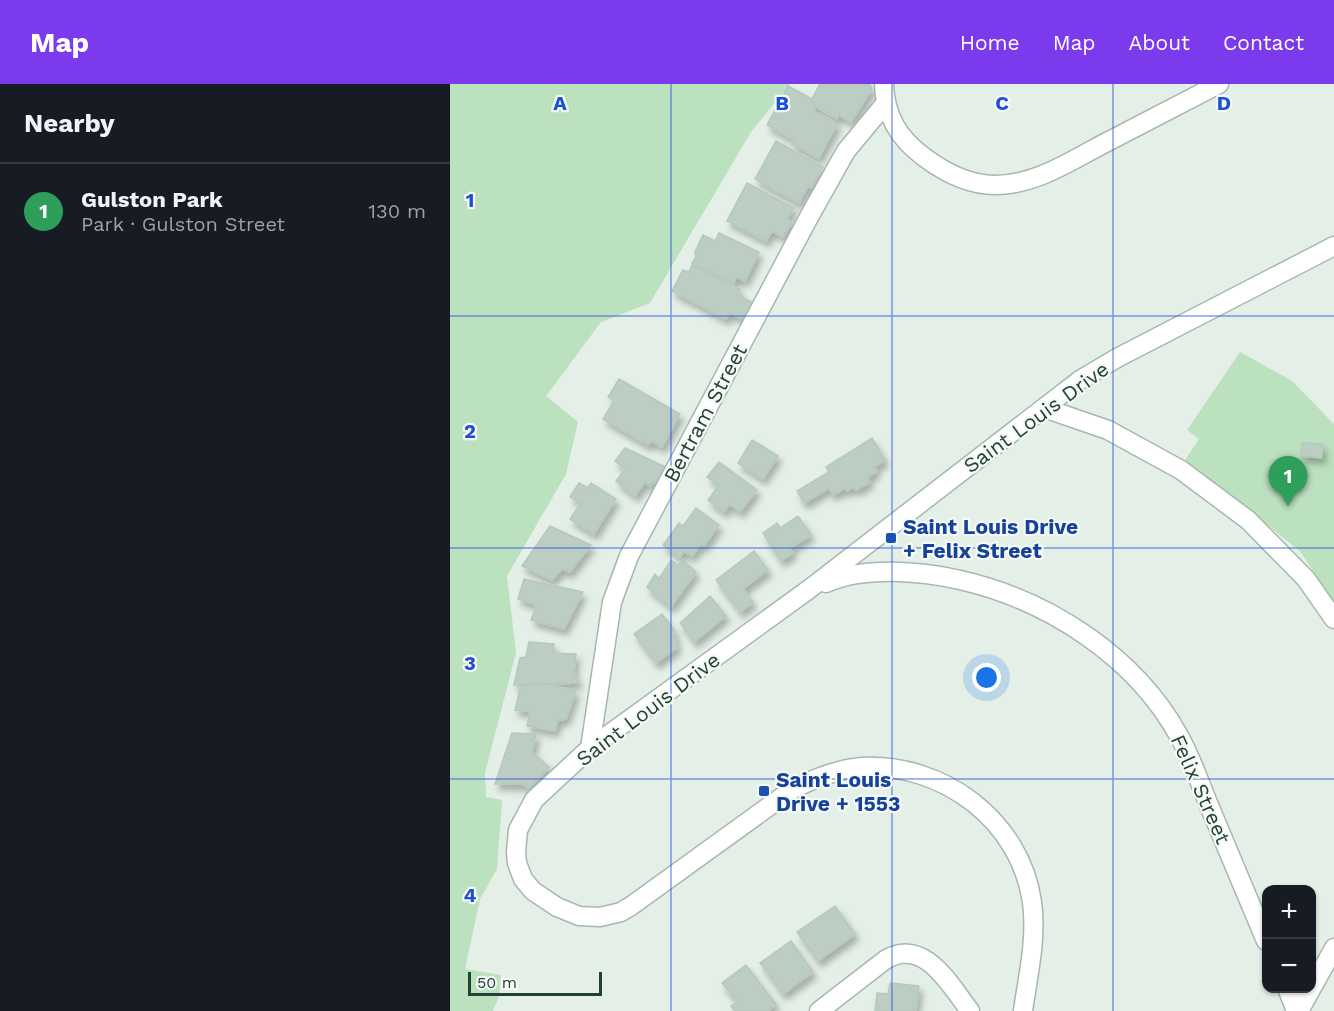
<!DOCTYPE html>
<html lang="en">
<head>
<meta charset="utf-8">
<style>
  :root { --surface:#171b24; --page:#20242c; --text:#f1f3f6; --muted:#9ea1a6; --line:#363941; --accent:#7c3aed }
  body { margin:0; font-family:"Work Sans",sans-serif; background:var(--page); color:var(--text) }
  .controls { position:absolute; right:18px; bottom:18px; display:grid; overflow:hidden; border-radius:12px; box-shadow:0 2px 4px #0004 }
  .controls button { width:54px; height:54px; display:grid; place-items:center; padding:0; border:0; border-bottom:2px solid var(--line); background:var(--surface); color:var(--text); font:30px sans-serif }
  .scale { position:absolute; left:18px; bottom:15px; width:134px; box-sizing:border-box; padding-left:6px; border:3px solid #224233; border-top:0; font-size:16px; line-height:21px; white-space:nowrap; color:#224233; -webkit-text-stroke:4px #f5faf7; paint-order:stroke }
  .you { position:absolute; left:537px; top:594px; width:21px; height:21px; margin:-15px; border:4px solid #fff; border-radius:50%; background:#1a73e8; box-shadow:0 0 0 9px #1a73e833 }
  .badge { display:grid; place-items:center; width:39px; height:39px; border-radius:50%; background:var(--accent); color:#fff; font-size:20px; font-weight:700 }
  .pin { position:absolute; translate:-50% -50px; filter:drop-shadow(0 2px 3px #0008) }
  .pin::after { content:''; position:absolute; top:32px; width:21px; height:18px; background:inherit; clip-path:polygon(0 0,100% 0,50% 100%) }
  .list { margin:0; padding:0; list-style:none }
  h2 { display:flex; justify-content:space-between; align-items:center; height:78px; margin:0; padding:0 24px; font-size:26px }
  h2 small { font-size:20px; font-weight:400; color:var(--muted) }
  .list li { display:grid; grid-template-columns:39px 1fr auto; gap:18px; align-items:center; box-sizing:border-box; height:96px; padding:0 24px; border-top:2px solid var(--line) }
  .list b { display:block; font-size:22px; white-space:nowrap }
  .list p { margin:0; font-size:20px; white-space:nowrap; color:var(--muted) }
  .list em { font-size:20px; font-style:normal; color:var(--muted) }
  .map { position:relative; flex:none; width:884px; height:927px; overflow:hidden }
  header { display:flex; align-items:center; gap:36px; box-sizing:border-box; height:84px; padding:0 30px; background:var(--accent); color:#fff }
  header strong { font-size:28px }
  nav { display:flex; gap:33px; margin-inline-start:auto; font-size:21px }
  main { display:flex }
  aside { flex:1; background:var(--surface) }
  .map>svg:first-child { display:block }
  .green { fill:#bce1bf }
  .building { fill:#bccdc3; stroke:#b6c9bd; stroke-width:1.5; filter:url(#shadow) }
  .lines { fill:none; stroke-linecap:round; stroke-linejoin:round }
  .minor-casing { stroke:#a6b8ae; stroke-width:21 }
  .minor { stroke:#fff; stroke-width:18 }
  .grid { fill:none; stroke:#1d4ed8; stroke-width:1.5; stroke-opacity:0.55 }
  .transit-dot { fill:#1a4fb4; stroke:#f5faf7; stroke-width:2 }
  .labels { text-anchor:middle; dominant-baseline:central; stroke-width:4.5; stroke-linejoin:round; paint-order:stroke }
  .street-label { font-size:21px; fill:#224233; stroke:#f5faf7 }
  .transit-label { font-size:21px; font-weight:bold; fill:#164399; stroke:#f5faf7; text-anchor:start }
  .grid-label { font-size:20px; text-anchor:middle; font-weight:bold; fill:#1d4ed8; stroke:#f5faf7; stroke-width:4.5; stroke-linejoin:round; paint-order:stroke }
</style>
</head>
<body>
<header>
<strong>Map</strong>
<nav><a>Home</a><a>Map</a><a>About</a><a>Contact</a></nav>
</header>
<main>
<aside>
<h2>Nearby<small></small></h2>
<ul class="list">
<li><span class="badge" style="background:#2e9e5b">1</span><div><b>Gulston Park</b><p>Park · Gulston Street</p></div><em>130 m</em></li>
</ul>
</aside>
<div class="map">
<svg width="884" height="927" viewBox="0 0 884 927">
  <defs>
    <filter id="shadow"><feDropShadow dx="3.5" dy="6" stdDeviation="3" flood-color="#0004"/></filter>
  </defs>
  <rect width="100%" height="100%" fill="#e4efe8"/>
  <!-- green -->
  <path class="green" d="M 0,0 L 340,0 L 301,48 L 200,219 L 151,238 L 96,312 L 128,338 L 116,390 L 57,492 L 66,569 L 35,689 L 36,713 L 52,716 L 47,785 L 30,815 L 15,885 L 51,891 L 49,912 L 43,927 L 0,927 Z
    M 790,268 L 842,297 L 884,340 L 884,519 L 850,467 L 735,376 L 749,355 L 737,346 Z"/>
  <!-- building -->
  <path class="building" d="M 370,0 L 420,0 L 422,5 L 401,38 L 389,31 L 387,35 L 363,21 L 362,15 Z
    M 338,2 L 362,15 L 365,28 L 387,40 L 369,74 L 342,60 L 344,56 L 317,41 Z
    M 326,57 L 373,83 L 361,104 L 358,102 L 349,119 L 305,95 Z
    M 297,99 L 344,124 L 337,135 L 342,138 L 333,153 L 322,147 L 316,157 L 277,137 Z
    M 269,149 L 309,168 L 295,197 L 286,193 L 284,199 L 242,179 L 246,173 L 245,168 L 253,151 L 265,157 Z
    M 242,181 L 290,205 L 287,211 L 304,219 L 295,236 L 280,229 L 276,235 L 222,207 L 233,186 L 239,188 Z
    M 169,295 L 230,330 L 212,363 L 201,357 L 198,361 L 153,335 L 164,317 L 158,313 Z
    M 422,354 L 435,376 L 424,383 L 427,387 L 417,394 L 420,398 L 406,406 L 403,403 L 397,407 L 395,404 L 383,411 L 379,404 L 354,419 L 347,407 L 379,388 L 376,383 Z
    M 302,356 L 328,372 L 313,395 L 288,379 Z
    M 852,359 L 872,360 L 872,374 L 851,372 Z
    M 175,364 L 220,385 L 212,401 L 203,398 L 200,402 L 195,398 L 185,412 L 166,397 L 175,385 L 165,377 Z
    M 269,378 L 307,406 L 290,428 L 280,420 L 274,428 L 258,416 L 269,401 L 257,393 Z
    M 129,399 L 138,404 L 141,399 L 166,415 L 144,450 L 120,435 L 131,419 L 120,413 Z
    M 246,424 L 269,441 L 254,462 L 251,460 L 242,472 L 234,467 L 230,473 L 213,461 L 229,439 L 233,442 Z
    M 348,432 L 361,451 L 340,464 L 343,469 L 331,477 L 313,449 L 327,439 L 330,444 Z
    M 100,442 L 141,461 L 120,488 L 112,485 L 102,496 L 72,482 Z
    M 304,467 L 318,486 L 293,505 L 303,518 L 290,528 L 266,496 Z
    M 221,476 L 228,481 L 233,476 L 246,488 L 221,523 L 197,503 L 205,490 L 209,495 Z
    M 74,495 L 133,508 L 114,545 L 81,536 L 87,521 L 68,515 Z
    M 260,512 L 276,532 L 244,558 L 230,539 Z
    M 212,530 L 224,546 L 227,564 L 206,579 L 184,550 Z
    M 79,558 L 104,560 L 103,569 L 126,570 L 124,587 L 128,599 L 64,601 L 70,574 L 76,573 Z
    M 98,600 L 126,607 L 116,635 L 108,636 L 105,647 L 77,642 L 80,627 L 65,626 L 71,601 Z
    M 62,649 L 86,650 L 82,668 L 99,683 L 79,704 L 72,700 L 45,700 Z
    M 385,822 L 405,850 L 368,877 L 347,848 Z
    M 341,857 L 363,888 L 333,910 L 310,879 Z
    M 296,881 L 326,920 L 317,927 L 285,927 L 281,922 L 287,918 L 272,899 Z
    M 440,899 L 469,902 L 466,927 L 425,927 L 427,909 L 438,910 Z"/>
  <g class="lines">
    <defs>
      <path id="minor" d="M 434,0 C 435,31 448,54 474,73 C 494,88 519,101 545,101 C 587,101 623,75 659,57 C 695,38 732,19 769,0
        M 594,324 L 658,346 L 731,386 L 798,436 L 856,495 L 884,535
        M 376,499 C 414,482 471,487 510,496 C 598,516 685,572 729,652 C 741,673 749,697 758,719 C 777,765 797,811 816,857
        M 140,664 L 162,518 L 179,472 L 359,133 L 396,67 L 435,20
        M 837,904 L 846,927
        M 369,927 L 435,876 C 474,852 500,901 520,927
        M 573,927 C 578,891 587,854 582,818 C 570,736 493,679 412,683 C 387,685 365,694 343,705 L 181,822 L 171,828 L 150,833 L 129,832 L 107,823 L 83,807 L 73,795 L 67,779 L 66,768 L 68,746 L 84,716 L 140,664 L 358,506 L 630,296 L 667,274 L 884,162
        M 849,927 L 884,864"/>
    </defs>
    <!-- minor casing -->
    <use href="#minor" class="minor-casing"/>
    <!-- minor -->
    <use href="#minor" class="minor"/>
  </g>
  <!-- grid -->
  <path class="grid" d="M 221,0 L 221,927M 442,0 L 442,927M 663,0 L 663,927M 0,232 L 884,232M 0,464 L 884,464M 0,695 L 884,695"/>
  <!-- markers -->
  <g class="transit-dot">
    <rect x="435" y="448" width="12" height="12" rx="3"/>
    <rect x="308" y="701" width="12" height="12" rx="3"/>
  </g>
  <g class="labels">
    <!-- street labels -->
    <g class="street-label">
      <text transform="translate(255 329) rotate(-62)">Bertram Street</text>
      <text transform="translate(586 333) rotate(-36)">Saint Louis Drive</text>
      <text transform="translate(198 625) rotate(-37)">Saint Louis Drive</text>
      <text transform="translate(751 705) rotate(66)">Felix Street</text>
    </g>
    <!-- transit labels -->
    <g class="transit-label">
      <text x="453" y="442">Saint Louis Drive<tspan x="453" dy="24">+ Felix Street</tspan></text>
      <text x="326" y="695">Saint Louis<tspan x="326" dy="24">Drive + 1553</tspan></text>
    </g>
  </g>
  <g class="grid-label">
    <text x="110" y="26">A</text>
    <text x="332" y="26">B</text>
    <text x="552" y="26">C</text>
    <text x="774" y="26">D</text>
    <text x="20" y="123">1</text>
    <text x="20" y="354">2</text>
    <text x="20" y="586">3</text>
    <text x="20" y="818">4</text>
  </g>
</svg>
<div class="controls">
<button>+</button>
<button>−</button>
</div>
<div class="scale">50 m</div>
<div class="you"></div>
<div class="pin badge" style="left:838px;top:422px;background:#2e9e5b">1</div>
</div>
</main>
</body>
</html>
